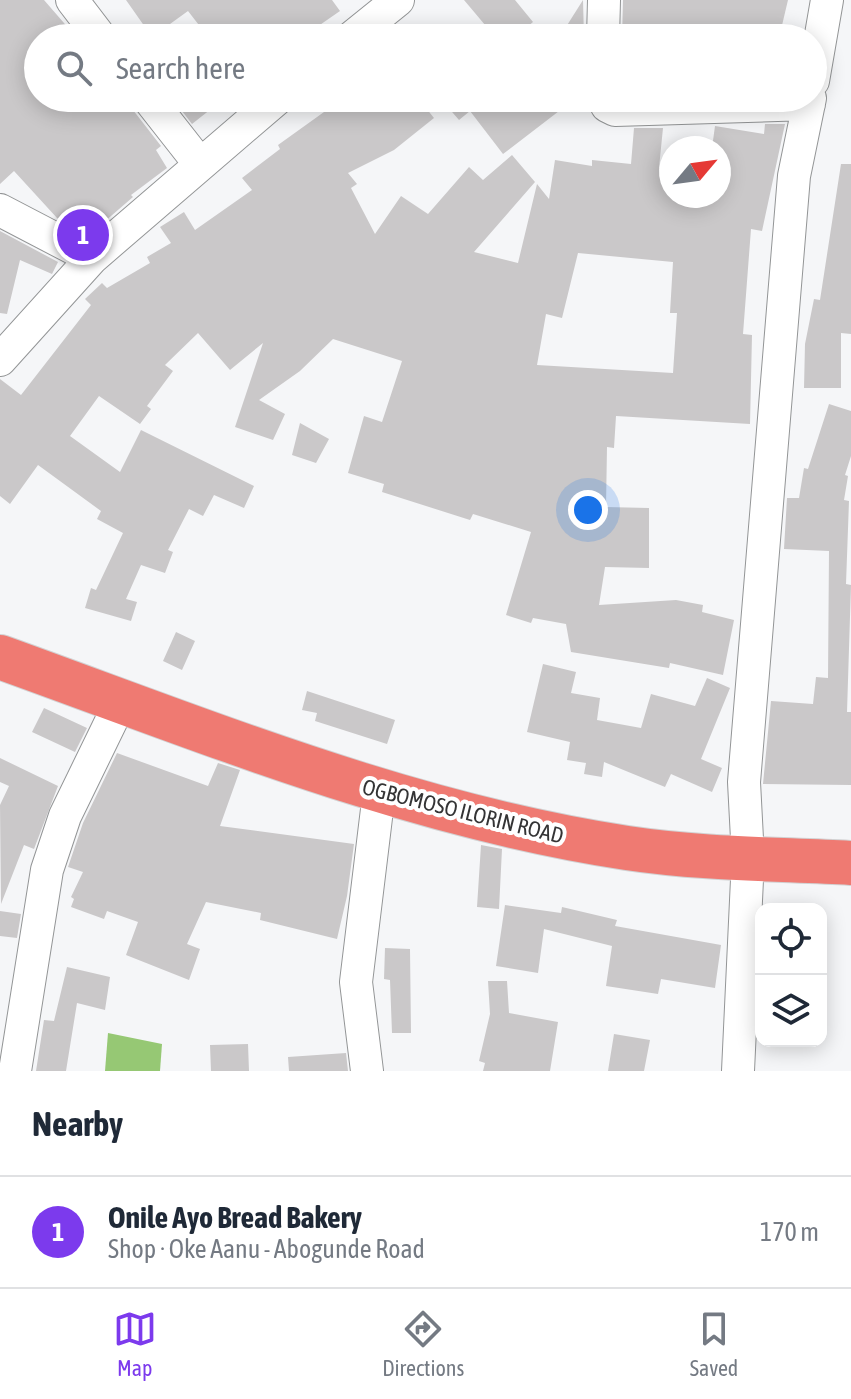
<!DOCTYPE html>
<html lang="en">
<head>
<meta charset="utf-8">
<style>
  :root { --surface:#fff; --page:#f6f6f7; --text:#1f2937; --muted:#747a83; --line:#e0e1e3; --accent:#7c3aed }
  body { margin:0; font-family:"Asap Condensed",sans-serif; background:var(--page); color:var(--text) }
  .controls { position:absolute; right:24px; bottom:24px; display:grid; overflow:hidden; border-radius:16px; box-shadow:0 4px 20px #0003 }
  .controls button { width:72px; height:72px; display:grid; place-items:center; padding:0; border:0; border-bottom:2px solid var(--line); background:var(--surface); color:var(--text); font:40px sans-serif }
  .compass { position:absolute; left:659px; top:136px; width:72px; height:72px; border-radius:50%; background:var(--surface); box-shadow:0 4px 20px #0003; rotate:61deg }
  .you { position:absolute; left:588px; top:510px; width:28px; height:28px; margin:-20px; border:6px solid #fff; border-radius:50%; background:#1a73e8; box-shadow:0 0 0 12px #1a73e833 }
  .badge { display:grid; place-items:center; width:52px; height:52px; border-radius:50%; background:var(--accent); color:#fff; font-size:26px; font-weight:700 }
  .pin { position:absolute; translate:-50% -50%; border:4px solid #fff; box-shadow:0 2px 8px #0006 }
  .list { margin:0; padding:0; list-style:none }
  h2 { display:flex; justify-content:space-between; align-items:center; height:104px; margin:0; padding:0 32px; font-size:34px }
  h2 small { font-size:26px; font-weight:400; color:var(--muted) }
  .list li { display:grid; grid-template-columns:52px 1fr auto; gap:24px; align-items:center; box-sizing:border-box; height:112px; padding:0 32px; border-top:2px solid var(--line) }
  .list b { display:block; font-size:30px; white-space:nowrap }
  .list p { margin:0; font-size:26px; white-space:nowrap; color:var(--muted) }
  .list em { font-size:26px; font-style:normal; color:var(--muted) }
  .icon { flex:none; width:44px; height:44px; fill:none; stroke:currentColor; stroke-width:2; stroke-linecap:round; stroke-linejoin:round }
  .map { position:relative; flex:none; width:851px; height:1071px; overflow:hidden }
  .search { position:absolute; background:var(--surface); box-shadow:0 4px 20px #0003; left:24px; right:24px; top:24px; height:88px; display:flex; align-items:center; gap:20px; box-sizing:border-box; padding:0 28px; border-radius:44px; color:var(--muted); font-size:30px }
  .sheet { height:216px; background:var(--surface) }
  nav { display:flex; justify-content:space-around; align-items:center; box-sizing:border-box; height:112px; border-top:2px solid var(--line); background:var(--surface); font-size:22px; color:var(--muted) }
  nav a { display:grid; justify-items:center; gap:4px }
  nav .on { color:var(--accent) }
  .map>svg:first-child { display:block }
  .forest { fill:#96c874 }
  .building { fill:#cac8c9; fill-rule:evenodd }
  .lines { fill:none; stroke-linecap:round; stroke-linejoin:round }
  .minor-casing { stroke:#939596; stroke-width:34 }
  .highway-casing { stroke:#d2d2d3; stroke-width:46 }
  .minor { stroke:#fff; stroke-width:32 }
  .highway { stroke:#ef7a72; stroke-width:44 }
  .labels { text-anchor:middle; dominant-baseline:central; stroke-width:8; stroke-linejoin:round; paint-order:stroke }
  .street-label { font-size:22px; fill:#343435; stroke:#fff }
</style>
</head>
<body>
<div class="map">
<svg width="851" height="1071" viewBox="0 0 851 1071">
  <rect width="100%" height="100%" fill="#f5f6f8"/>
  <!-- forest -->
  <path class="forest" d="M 108,1033 L 162,1044 L 160,1071 L 105,1071 Z"/>
  <!-- building -->
  <path class="building" d="M 0,0 L 44,0 L 77,38 L 38,38 L 38,98 L 129,98 L 133,110 L 161,146 L 156,150 L 167,168 L 131,195 L 133,197 L 89,235 L 57,218 L 14,171 L 0,184 Z
    M 126,0 L 332,0 L 340,11 L 301,38 L 209,38 L 188,11 L 152,37 Z
    M 464,0 L 515,0 L 533,22 L 514,38 L 496,38 Z
    M 583,0 L 584,38 L 559,38 Z
    M 623,0 L 788,0 L 779,38 L 622,38 Z
    M 172,98 L 225,98 L 192,124 Z
    M 317,98 L 418,98 L 434,118 L 394,150 L 348,173 L 357,184 L 351,188 L 375,234 L 401,196 L 428,214 L 469,167 L 483,180 L 512,155 L 535,182 L 474,252 L 518,263 L 537,184 L 549,199 L 555,160 L 592,166 L 592,160 L 631,164 L 634,128 L 663,128 L 659,168 L 671,169 L 669,196 L 719,196 L 719,148 L 712,148 L 715,126 L 764,134 L 765,124 L 785,124 L 762,231 L 751,229 L 743,334 L 752,335 L 750,424 L 616,416 L 614,448 L 607,447 L 606,507 L 649,508 L 649,568 L 605,567 L 599,605 L 676,600 L 703,605 L 702,612 L 734,620 L 723,675 L 670,663 L 669,668 L 571,652 L 566,624 L 533,618 L 531,623 L 506,615 L 531,532 L 473,514 L 470,520 L 382,492 L 384,484 L 348,473 L 364,416 L 382,422 L 402,361 L 333,339 L 300,371 L 259,400 L 285,414 L 273,440 L 235,427 L 263,343 L 230,370 L 198,333 L 165,365 L 173,371 L 147,406 L 151,409 L 140,424 L 99,396 L 70,436 L 120,472 L 141,430 L 254,486 L 244,508 L 214,495 L 203,516 L 189,509 L 168,550 L 173,552 L 165,573 L 141,565 L 126,599 L 137,602 L 131,621 L 85,608 L 91,588 L 96,590 L 123,533 L 97,519 L 101,511 L 38,465 L 10,504 L 0,496 L 0,379 L 21,395 L 91,305 L 85,299 L 102,283 L 107,288 L 150,263 L 147,257 L 171,243 L 160,227 L 184,212 L 195,230 L 252,190 L 242,178 L 280,149 L 278,145 L 324,112 ZM 578,253 L 673,262 L 670,313 L 677,313 L 673,373 L 537,365 L 546,314 L 562,318 Z
    M 440,98 L 576,98 L 503,154 L 470,111 L 459,120 Z
    M 841,164 L 851,164 L 851,334 L 841,333 L 841,388 L 804,388 L 805,344 L 814,299 L 820,300 Z
    M 0,231 L 58,262 L 52,274 L 20,260 L 7,314 L 0,313 Z
    M 829,404 L 851,411 L 851,456 L 845,475 L 848,476 L 844,500 L 849,501 L 846,584 L 851,585 L 847,712 L 851,712 L 851,785 L 763,784 L 771,701 L 813,704 L 816,677 L 828,678 L 829,551 L 784,549 L 787,498 L 799,498 L 804,468 L 808,469 Z
    M 300,423 L 329,439 L 316,463 L 292,455 Z
    M 176,632 L 195,641 L 182,670 L 163,661 Z
    M 543,664 L 576,672 L 571,693 L 600,698 L 597,720 L 641,728 L 651,694 L 695,706 L 707,678 L 730,688 L 701,759 L 722,768 L 712,792 L 671,774 L 665,787 L 604,762 L 602,777 L 584,774 L 586,763 L 567,760 L 570,742 L 527,732 Z
    M 307,691 L 395,720 L 387,744 L 315,721 L 317,713 L 302,710 Z
    M 44,708 L 87,728 L 75,752 L 32,732 Z
    M 117,753 L 208,786 L 218,763 L 240,770 L 220,826 L 354,844 L 347,896 L 337,939 L 260,920 L 261,913 L 206,902 L 187,944 L 200,949 L 189,980 L 126,955 L 138,922 L 107,911 L 104,919 L 71,907 L 74,899 L 71,897 L 83,872 L 68,867 L 83,823 Z
    M 0,758 L 58,786 L 34,849 L 24,845 L 1,904 L 0,805 L 9,786 L 0,782 Z
    M 481,845 L 502,849 L 499,909 L 477,907 Z
    M 505,905 L 561,913 L 562,907 L 617,920 L 615,926 L 721,945 L 715,988 L 661,979 L 658,994 L 606,986 L 612,946 L 544,929 L 538,973 L 496,966 Z
    M 0,911 L 21,914 L 17,938 L 0,936 Z
    M 385,948 L 410,949 L 411,1033 L 392,1033 L 390,980 L 384,979 Z
    M 67,967 L 110,977 L 105,1010 L 77,1003 L 66,1071 L 36,1071 L 44,1020 L 54,1021 Z
    M 488,981 L 507,981 L 509,1013 L 558,1022 L 550,1071 L 483,1071 L 485,1063 L 479,1061 L 490,1014 Z
    M 614,1034 L 650,1040 L 644,1071 L 608,1071 Z
    M 248,1044 L 249,1071 L 211,1071 L 210,1045 Z
    M 346,1053 L 348,1071 L 289,1071 L 288,1057 Z"/>
  <g class="lines">
    <defs>
      <path id="minor" d="M 72,0 L 101,38
        M 351,38 L 398,0
        M 603,38 L 604,0
        M 813,81 L 827,0
        M 148,98 L 199,163
        M 603,98 L 607,106 L 615,110 L 809,104
        M 0,210 L 92,258
        M 0,360 L 92,258 L 278,98
        M 15,1071 L 47,870 L 65,816 L 121,701
        M 367,1071 L 356,982 L 379,793
        M 738,1071 L 748,858 L 744,782 L 794,176 L 810,98"/>
      <path id="highway" d="M 0,657 C 206,731 409,815 627,848 C 700,859 777,859 851,863"/>
    </defs>
    <!-- minor casing -->
    <use href="#minor" class="minor-casing"/>
    <!-- highway casing -->
    <use href="#highway" class="highway-casing"/>
    <!-- minor -->
    <use href="#minor" class="minor"/>
    <!-- highway -->
    <use href="#highway" class="highway"/>
  </g>
  <g class="labels">
    <!-- street labels -->
    <g class="street-label">
      <text transform="translate(463 811) rotate(14)">OGBOMOSO ILORIN ROAD</text>
    </g>
  </g>
</svg>
<div class="controls">
<button><svg class="icon" aria-label="locate" viewBox="0 0 24 24"><circle cx="12" cy="12" r="6"/><path d="M12 2v4M12 18v4M2 12h4M18 12h4"/></svg></button>
<button><svg class="icon" aria-label="layers" viewBox="0 0 24 24"><path d="M12 4l9 5-9 5-9-5zM3 14l9 5 9-5"/></svg></button>
</div>
<svg class="compass" viewBox="-18 -18 36 36"><path d="M0-13l5 13h-10z" fill="#e53935"/><path d="M0 13l5-13h-10z" fill="#747a83"/></svg>
<div class="you"></div>
<div class="pin badge" style="left:83px;top:235px">1</div>
<div class="search"><svg class="icon" aria-label="search" viewBox="0 0 24 24"><circle cx="10" cy="10" r="6"/><path d="M15 15l6 6"/></svg>Search here</div>
</div>
<section class="sheet">
<h2>Nearby<small></small></h2>
<ul class="list">
<li><span class="badge">1</span><div><b>Onile Ayo Bread Bakery</b><p>Shop · Oke Aanu - Abogunde Road</p></div><em>170 m</em></li>
</ul>
</section>
<nav>
<a class="on"><svg class="icon" aria-label="map" viewBox="0 0 24 24"><path d="M3 6l6-2 6 2 6-2v14l-6 2-6-2-6 2zM9 4v14M15 6v14"/></svg>Map</a>
<a><svg class="icon" aria-label="directions" viewBox="0 0 24 24"><path d="M12 3l9 9-9 9-9-9zM9 14v-3h6M13 9l2 2-2 2"/></svg>Directions</a>
<a><svg class="icon" aria-label="saved" viewBox="0 0 24 24"><path d="M7 4h10v16l-5-4-5 4z"/></svg>Saved</a>
</nav>
</body>
</html>
